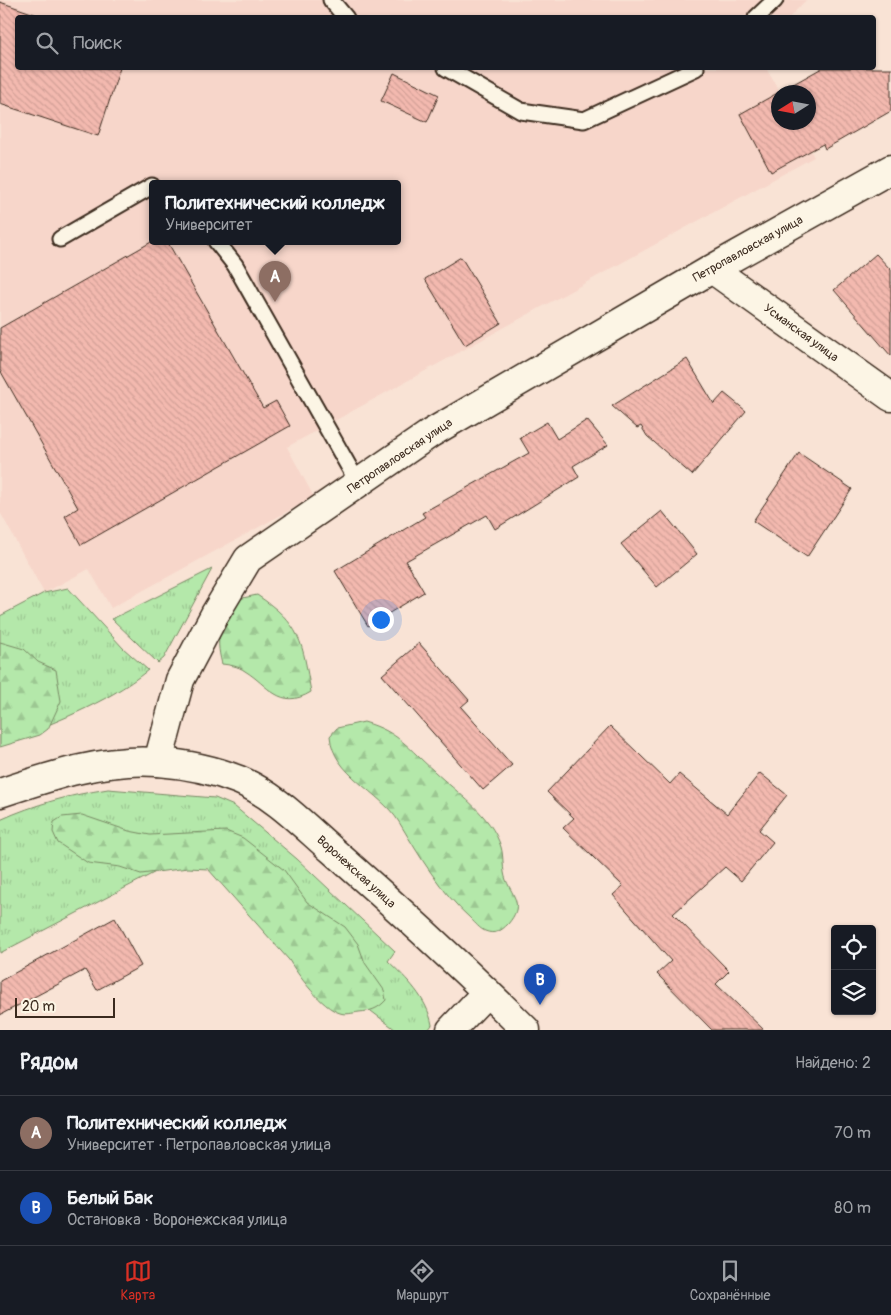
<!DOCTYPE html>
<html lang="ru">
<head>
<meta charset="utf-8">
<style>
  :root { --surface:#171b24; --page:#20242c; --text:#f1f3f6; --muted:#9ea1a6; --line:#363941; --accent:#d93025 }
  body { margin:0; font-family:Pangolin,sans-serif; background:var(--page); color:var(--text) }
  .controls { position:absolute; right:15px; bottom:15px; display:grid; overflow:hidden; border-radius:5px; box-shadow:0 1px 4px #0004 }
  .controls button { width:45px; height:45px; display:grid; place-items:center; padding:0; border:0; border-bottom:1px solid var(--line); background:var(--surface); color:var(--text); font:25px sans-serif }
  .compass { position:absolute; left:771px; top:85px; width:45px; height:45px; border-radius:50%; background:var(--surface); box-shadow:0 1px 4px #0004; rotate:259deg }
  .scale { position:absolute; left:15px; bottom:12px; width:100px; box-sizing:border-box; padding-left:5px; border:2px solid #3b2a1e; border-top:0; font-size:14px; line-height:18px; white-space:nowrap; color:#3b2a1e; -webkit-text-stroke:4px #fcf5e5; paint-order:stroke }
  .you { position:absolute; left:380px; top:619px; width:18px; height:18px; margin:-12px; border:4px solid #fff; border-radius:50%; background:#1a73e8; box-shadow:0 0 0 8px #1a73e833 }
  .badge { display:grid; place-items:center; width:32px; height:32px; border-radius:50%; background:var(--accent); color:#fff; font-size:16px; font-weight:700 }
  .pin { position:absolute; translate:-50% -41px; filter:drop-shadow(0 1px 2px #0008) }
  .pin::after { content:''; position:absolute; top:26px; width:18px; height:15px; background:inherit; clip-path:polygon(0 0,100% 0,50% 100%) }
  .popup { position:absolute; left:149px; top:180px; width:252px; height:65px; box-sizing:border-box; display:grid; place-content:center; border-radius:5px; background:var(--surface); filter:drop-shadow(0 1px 4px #0005); font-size:16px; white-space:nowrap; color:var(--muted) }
  .popup b { font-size:19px; color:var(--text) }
  .popup::after { content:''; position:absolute; left:50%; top:100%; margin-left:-10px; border:10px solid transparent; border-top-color:var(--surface) }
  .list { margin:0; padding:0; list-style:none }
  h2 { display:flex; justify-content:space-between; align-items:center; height:65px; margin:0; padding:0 20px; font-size:21px }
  h2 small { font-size:16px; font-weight:400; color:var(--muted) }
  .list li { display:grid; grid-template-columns:32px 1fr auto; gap:15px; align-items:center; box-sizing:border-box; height:75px; padding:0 20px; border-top:1px solid var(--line) }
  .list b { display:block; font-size:19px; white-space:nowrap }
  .list p { margin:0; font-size:16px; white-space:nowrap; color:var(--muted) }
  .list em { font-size:16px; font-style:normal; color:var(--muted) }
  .icon { flex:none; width:28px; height:28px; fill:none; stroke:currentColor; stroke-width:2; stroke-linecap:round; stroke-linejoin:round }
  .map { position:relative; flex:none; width:891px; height:1030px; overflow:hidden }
  .search { position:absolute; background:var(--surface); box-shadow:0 1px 4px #0004; left:15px; right:15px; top:15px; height:55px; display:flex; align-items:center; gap:12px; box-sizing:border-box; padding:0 18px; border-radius:5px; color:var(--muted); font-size:19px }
  .sheet { height:215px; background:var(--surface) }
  nav { display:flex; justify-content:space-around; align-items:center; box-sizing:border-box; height:70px; border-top:1px solid var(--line); background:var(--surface); font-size:14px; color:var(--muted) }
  nav a { display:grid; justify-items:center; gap:2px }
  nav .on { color:var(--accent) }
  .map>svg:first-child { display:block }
  .built { fill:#f7d6ca; fill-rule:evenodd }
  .grass { fill:url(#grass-tufts); stroke:#788964 }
  .forest { fill:url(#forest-firs); stroke:#788964 }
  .building { fill:url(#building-back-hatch); stroke:#3b2a1e; fill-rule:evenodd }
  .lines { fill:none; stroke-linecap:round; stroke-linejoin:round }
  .lane-casing { stroke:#3b2a1e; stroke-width:19 }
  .street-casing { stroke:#3b2a1e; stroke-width:31 }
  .secondary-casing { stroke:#3b2a1e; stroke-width:31 }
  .lane { stroke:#fcf5e5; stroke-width:15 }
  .street { stroke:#fcf5e5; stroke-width:28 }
  .secondary { stroke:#fcf5e5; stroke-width:28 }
  .labels { text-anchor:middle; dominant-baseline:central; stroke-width:4; stroke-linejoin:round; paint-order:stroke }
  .street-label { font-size:12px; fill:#3b2a1e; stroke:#fcf5e5 }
</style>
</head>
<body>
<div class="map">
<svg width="891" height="1030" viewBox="0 0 891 1030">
  <defs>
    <pattern id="grass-tufts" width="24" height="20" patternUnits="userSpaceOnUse" patternTransform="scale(1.25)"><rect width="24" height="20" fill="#b4e8aa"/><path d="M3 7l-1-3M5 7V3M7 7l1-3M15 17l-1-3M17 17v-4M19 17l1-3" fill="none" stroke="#9cc792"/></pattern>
    <pattern id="forest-firs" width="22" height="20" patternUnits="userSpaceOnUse" patternTransform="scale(1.25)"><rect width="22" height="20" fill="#b4e8aa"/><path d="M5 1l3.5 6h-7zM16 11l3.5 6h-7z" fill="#9cc792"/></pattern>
    <pattern id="building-back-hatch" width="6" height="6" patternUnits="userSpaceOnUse" patternTransform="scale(1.25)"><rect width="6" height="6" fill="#f3b9af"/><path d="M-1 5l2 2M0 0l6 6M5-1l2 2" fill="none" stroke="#d19f96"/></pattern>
  </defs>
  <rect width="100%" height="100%" fill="#f9e3d5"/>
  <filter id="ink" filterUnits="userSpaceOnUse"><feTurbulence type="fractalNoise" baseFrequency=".02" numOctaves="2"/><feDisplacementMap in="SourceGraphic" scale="10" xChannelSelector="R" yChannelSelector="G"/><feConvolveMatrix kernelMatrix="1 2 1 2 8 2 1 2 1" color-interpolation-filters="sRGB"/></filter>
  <g filter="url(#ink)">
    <!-- built -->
    <path class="built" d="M 0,0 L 806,0 L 789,18 L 18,18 L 18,68 L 766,68 L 780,92 L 778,122 L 796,123 L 814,157 L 287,447 L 314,497 L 111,608 L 89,569 L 44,593 L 0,512 ZM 152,183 L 398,183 L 398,241 L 152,241 Z"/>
    <!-- grass -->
    <path class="grass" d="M 212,569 L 164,658 L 158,663 L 112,619 Z
      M 68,588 L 123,648 L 148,670 C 105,705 51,723 0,745 L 0,616 L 44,593 Z
      M 108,789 L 215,798 L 234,806 L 297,859 L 395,951 L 388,961 C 407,979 427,998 432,1025 L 428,1030 L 396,1030 L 371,1011 L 196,851 L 0,953 L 0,820 C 35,804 70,795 108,789 Z"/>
    <!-- forest -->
    <path class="forest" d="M 257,595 C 302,625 302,642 311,692 C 280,711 268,685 245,671 C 238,666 230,665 222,664 C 214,635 221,622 238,599 Z
      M 0,642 L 24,649 L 38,662 L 56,670 L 61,701 L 48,729 L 40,735 L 0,747 Z
      M 364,722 C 399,732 408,748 434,771 C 457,793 491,814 501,847 C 504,857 502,870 506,880 C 514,898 524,905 508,924 C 501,931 495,935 485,931 C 480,929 475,923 471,919 C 440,891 420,857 399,822 C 380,791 333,775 330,736 L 337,728 Z
      M 82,815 L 129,831 L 150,835 L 226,831 L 243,838 L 284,870 L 307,902 L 345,927 L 358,944 L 365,963 L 384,990 L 386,1000 C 378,1009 371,1011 359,1012 C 353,1013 345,1015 340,1013 C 322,1008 298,975 289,960 L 208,869 L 188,868 L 141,874 L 120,867 L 88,863 L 58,843 L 53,832 L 54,822 L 62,817 Z"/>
    <!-- building -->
    <path class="building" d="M 0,2 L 46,18 L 18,18 L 18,68 L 120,68 L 98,136 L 0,104 Z
      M 822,68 L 891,68 L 891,111 L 825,149 L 823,144 L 771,172 L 740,114 ZM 778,92 L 808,92 L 808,122 L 778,122 Z
      M 394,73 L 439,95 L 427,122 L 381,101 Z
      M 153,241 L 167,241 L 263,408 L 276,401 L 290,426 L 81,545 L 65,516 L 78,508 L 0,370 L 0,328 Z
      M 876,254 L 891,270 L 891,356 L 834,290 Z
      M 461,257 L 501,323 L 465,345 L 425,279 Z
      M 687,359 L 714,404 L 724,393 L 746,411 L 692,475 L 647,436 L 641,426 L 637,428 L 612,406 Z
      M 587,420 L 608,445 L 573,466 L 579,477 L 495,529 L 487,515 L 406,561 L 424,592 L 368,626 L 335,571 L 425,517 L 422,513 L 529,453 L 520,438 L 547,422 L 557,439 Z
      M 799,453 L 852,489 L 807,557 L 753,521 Z
      M 662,511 L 697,554 L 657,587 L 621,544 Z
      M 419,643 L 469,700 L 461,707 L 512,765 L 483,790 L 382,675 Z
      M 610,726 L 670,784 L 679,774 L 727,814 L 760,773 L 787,795 L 759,830 L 773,842 L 741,881 L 725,867 L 673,914 L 729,971 L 716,984 L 764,1030 L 712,1030 L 657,974 L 671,961 L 613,895 L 623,886 L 563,828 L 574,818 L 547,792 Z
      M 115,918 L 141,966 L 97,990 L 85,970 L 0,1015 L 0,981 Z"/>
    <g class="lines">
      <defs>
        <path id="lane" d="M 331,0 L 346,18
          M 756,18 L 775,0
          M 446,68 L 521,111 L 584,120 L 696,68
          M 60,239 L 152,186
          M 216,241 L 235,265 L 358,483"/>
        <path id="street" d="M 712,269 L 891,397
          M 158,762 L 180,680 L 215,614 L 248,559 L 431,433 L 712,269 L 891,169
          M 451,1030 L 487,992"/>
        <path id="secondary" d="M 0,793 C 51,776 104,758 158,762 C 185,764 214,770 239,780 C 275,795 303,825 332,850 C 398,908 463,968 526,1030"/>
      </defs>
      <!-- lane casing -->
      <use href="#lane" class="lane-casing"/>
      <!-- street casing -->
      <use href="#street" class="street-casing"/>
      <!-- secondary casing -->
      <use href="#secondary" class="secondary-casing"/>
      <!-- lane -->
      <use href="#lane" class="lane"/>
      <!-- street -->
      <use href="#street" class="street"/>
      <!-- secondary -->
      <use href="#secondary" class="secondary"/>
    </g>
  </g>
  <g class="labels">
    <!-- street labels -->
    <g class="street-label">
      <text transform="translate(748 249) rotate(-29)">Петропавловская улица</text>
      <text transform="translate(801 333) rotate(36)">Усманская улица</text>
      <text transform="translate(400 456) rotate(-34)">Петропавловская улица</text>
      <text transform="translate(356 872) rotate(42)">Воронежская улица</text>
    </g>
  </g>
</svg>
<div class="controls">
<button><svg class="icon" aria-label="locate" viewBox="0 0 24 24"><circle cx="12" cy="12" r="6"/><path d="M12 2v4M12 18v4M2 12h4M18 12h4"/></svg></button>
<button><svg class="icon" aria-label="layers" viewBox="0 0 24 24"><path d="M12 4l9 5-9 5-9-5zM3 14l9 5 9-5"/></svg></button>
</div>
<svg class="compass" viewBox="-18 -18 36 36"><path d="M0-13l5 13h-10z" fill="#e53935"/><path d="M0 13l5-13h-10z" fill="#9ea1a6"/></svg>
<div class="scale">20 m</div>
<div class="you"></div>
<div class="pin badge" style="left:275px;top:302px;background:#8d6e63">A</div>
<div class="popup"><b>Политехнический колледж</b>Университет</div>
<div class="pin badge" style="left:540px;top:1005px;background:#1a4fb4">B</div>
<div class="search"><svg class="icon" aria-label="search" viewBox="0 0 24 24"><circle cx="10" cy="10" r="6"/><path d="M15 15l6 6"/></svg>Поиск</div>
</div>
<section class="sheet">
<h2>Рядом<small>Найдено: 2</small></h2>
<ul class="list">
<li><span class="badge" style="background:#8d6e63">A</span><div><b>Политехнический колледж</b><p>Университет · Петропавловская улица</p></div><em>70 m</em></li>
<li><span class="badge" style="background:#1a4fb4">B</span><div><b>Белый Бак</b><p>Остановка · Воронежская улица</p></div><em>80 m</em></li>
</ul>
</section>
<nav>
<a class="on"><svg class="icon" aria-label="map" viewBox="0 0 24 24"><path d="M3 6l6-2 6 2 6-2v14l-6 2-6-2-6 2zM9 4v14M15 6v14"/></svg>Карта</a>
<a><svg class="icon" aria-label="directions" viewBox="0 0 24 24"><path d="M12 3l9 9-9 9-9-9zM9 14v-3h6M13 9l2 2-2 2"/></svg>Маршрут</a>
<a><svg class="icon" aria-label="saved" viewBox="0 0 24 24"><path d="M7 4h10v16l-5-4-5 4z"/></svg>Сохранённые</a>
</nav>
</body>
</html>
